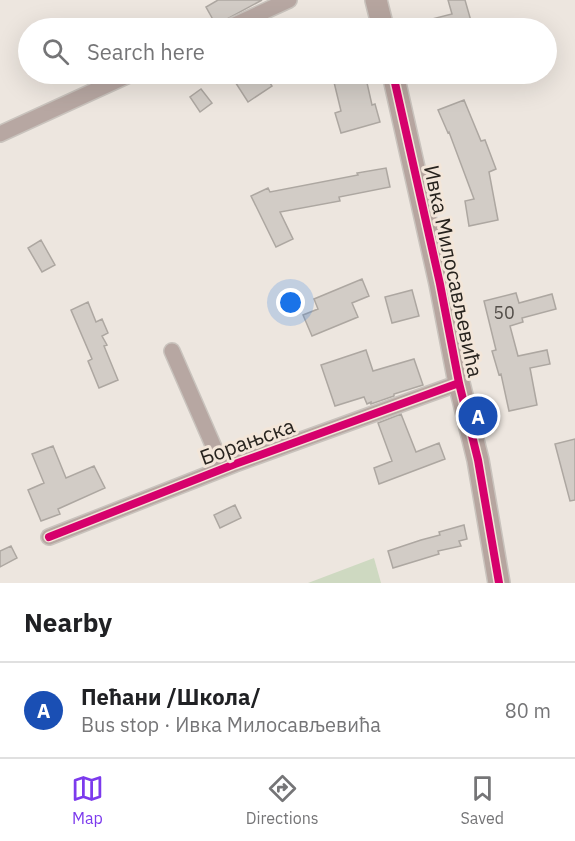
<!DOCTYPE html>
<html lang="en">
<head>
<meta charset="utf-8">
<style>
  :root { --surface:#fff; --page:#f2f2f2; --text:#202124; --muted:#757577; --line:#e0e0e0; --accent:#7c3aed }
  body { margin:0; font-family:"IBM Plex Sans",sans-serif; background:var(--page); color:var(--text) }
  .you { position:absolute; left:291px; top:303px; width:21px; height:21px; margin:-15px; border:4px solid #fff; border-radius:50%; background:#1a73e8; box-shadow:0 0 0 9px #1a73e833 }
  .badge { display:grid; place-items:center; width:39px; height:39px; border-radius:50%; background:var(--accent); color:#fff; font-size:20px; font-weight:700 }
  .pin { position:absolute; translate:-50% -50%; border:3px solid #fff; box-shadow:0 2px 6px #0006 }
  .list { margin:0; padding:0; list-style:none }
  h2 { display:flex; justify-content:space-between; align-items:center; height:78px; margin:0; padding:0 24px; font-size:26px }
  h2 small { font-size:20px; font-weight:400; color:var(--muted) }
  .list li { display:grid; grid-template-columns:39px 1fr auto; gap:18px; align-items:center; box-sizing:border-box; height:96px; padding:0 24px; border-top:2px solid var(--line) }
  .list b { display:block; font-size:22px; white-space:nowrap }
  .list p { margin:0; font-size:20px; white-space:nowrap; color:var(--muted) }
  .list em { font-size:20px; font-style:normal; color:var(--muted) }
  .icon { flex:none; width:33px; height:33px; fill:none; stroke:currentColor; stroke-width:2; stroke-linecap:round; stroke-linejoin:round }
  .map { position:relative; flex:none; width:575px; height:583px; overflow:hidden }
  .search { position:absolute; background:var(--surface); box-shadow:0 6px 24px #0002; left:18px; right:18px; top:18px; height:66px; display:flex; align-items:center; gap:15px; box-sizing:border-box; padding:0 21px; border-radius:33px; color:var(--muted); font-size:22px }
  .sheet { height:174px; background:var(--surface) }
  nav { display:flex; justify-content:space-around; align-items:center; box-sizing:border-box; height:84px; border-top:2px solid var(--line); background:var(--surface); font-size:16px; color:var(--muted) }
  nav a { display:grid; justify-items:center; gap:3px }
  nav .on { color:var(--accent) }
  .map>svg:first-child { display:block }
  .green { fill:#ced9c1 }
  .building { fill:#d2ccc6; stroke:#ada7a1; stroke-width:1.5 }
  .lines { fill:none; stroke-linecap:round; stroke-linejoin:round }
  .street-casing { stroke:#c9c3bd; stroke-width:18 }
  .secondary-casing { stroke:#c9c3bd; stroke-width:24 }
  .street { stroke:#b7a7a2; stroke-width:15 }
  .secondary { stroke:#b6a59f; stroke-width:21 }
  .cycleway-casing { stroke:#f3e6d9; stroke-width:11 }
  .cycleway { stroke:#d6006c; stroke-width:8 }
  .labels { text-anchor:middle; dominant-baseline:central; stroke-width:6; stroke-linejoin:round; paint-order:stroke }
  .number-label { font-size:18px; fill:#524d48 }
  .street-label { font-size:21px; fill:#27231e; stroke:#f3e6d9 }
</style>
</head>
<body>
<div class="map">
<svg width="575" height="583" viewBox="0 0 575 583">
  <rect width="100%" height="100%" fill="#ede6df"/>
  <!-- green -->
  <path class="green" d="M 374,558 L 381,583 L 308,583 Z"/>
  <!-- building -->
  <path class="building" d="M 218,0 L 262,0 L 216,25 L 206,7 Z
    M 448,0 L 465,0 L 473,28 L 416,28 L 416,23 L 452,14 Z
    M 230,74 L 264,74 L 272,86 L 248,102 Z
    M 332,74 L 365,74 L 372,105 L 375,104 L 380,122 L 341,133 L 335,113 L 341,111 Z
    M 201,89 L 212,103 L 200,112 L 190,97 Z
    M 464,100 L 481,141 L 485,140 L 496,169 L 489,172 L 498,220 L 469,226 L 465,201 L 474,199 L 449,132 L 448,133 L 438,110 Z
    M 386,168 L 390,187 L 339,197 L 340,201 L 280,212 L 293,239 L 276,247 L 251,196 L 268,188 L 270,192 L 358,175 L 357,173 Z
    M 41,240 L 55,265 L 42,272 L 28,248 Z
    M 362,279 L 369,296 L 352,303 L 358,317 L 312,336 L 303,315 L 318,309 L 314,299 Z
    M 412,290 L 419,316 L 392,323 L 385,297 Z
    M 516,293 L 519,303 L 552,294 L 556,309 L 522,318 L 523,322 L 510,326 L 518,356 L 547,350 L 550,364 L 530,368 L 537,405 L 509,411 L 501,374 L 499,375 L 492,351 L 496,350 L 484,301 Z
    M 88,302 L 96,322 L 102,319 L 108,333 L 102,336 L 107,345 L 104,346 L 118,380 L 99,388 L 88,361 L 92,359 L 71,310 Z
    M 366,350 L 373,371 L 414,359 L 423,385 L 394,394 L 394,396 L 371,404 L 371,402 L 367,404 L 364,397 L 335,406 L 321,365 Z
    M 401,414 L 416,452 L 439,443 L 445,459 L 379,484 L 374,468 L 392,461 L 378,423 Z
    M 575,439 L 575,500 L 570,501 L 555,444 Z
    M 53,446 L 66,478 L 94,466 L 105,488 L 58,509 L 60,514 L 41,521 L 28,490 L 44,483 L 32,454 Z
    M 235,505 L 241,518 L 220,528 L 214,515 Z
    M 464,525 L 467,539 L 459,541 L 461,546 L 438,551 L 439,554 L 393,568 L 388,551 L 421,540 L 440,535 L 439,532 Z
    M 11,546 L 17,558 L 0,567 L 0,551 Z"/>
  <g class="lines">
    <defs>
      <path id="street" d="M 228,28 L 289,0
        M 0,134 L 131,74
        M 172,351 L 223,468
        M 49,537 L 235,464 L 459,383"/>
      <path id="secondary" d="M 376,0 L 383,28
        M 393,74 L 440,284 L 459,383 L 478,460 L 499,583"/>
    </defs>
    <!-- street casing -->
    <use href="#street" class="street-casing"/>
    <!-- secondary casing -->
    <use href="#secondary" class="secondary-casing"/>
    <!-- street -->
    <use href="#street" class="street"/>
    <!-- secondary -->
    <use href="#secondary" class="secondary"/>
    <defs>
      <path id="cycleway" d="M 393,74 L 440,284 L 459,383 L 478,460 L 499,583
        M 49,537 L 235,464 L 459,383"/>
    </defs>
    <!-- cycleway casing -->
    <use href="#cycleway" class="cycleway-casing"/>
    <!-- cycleway -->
    <use href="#cycleway" class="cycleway"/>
  </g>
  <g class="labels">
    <!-- number labels -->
    <g class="number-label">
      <text x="504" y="312">50</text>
    </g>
    <!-- street labels -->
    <g class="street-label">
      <text transform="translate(454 271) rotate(78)">Ивка Милосављевића</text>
      <text transform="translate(247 441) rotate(-20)">Борањска</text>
    </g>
  </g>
</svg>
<div class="you"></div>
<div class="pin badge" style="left:478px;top:416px;background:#1a4fb4">A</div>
<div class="search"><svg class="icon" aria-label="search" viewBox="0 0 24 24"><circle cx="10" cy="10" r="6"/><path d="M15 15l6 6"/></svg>Search here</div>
</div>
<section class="sheet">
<h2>Nearby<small></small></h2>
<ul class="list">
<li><span class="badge" style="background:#1a4fb4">A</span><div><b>Пећани /Школа/</b><p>Bus stop · Ивка Милосављевића</p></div><em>80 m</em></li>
</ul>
</section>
<nav>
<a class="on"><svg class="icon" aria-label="map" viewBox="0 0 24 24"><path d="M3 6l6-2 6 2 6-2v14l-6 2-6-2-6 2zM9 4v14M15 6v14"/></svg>Map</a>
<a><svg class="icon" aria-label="directions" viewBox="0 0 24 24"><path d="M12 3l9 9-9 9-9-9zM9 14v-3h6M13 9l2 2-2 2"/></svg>Directions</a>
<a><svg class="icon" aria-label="saved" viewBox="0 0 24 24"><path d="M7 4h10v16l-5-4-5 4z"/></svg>Saved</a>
</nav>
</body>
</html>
